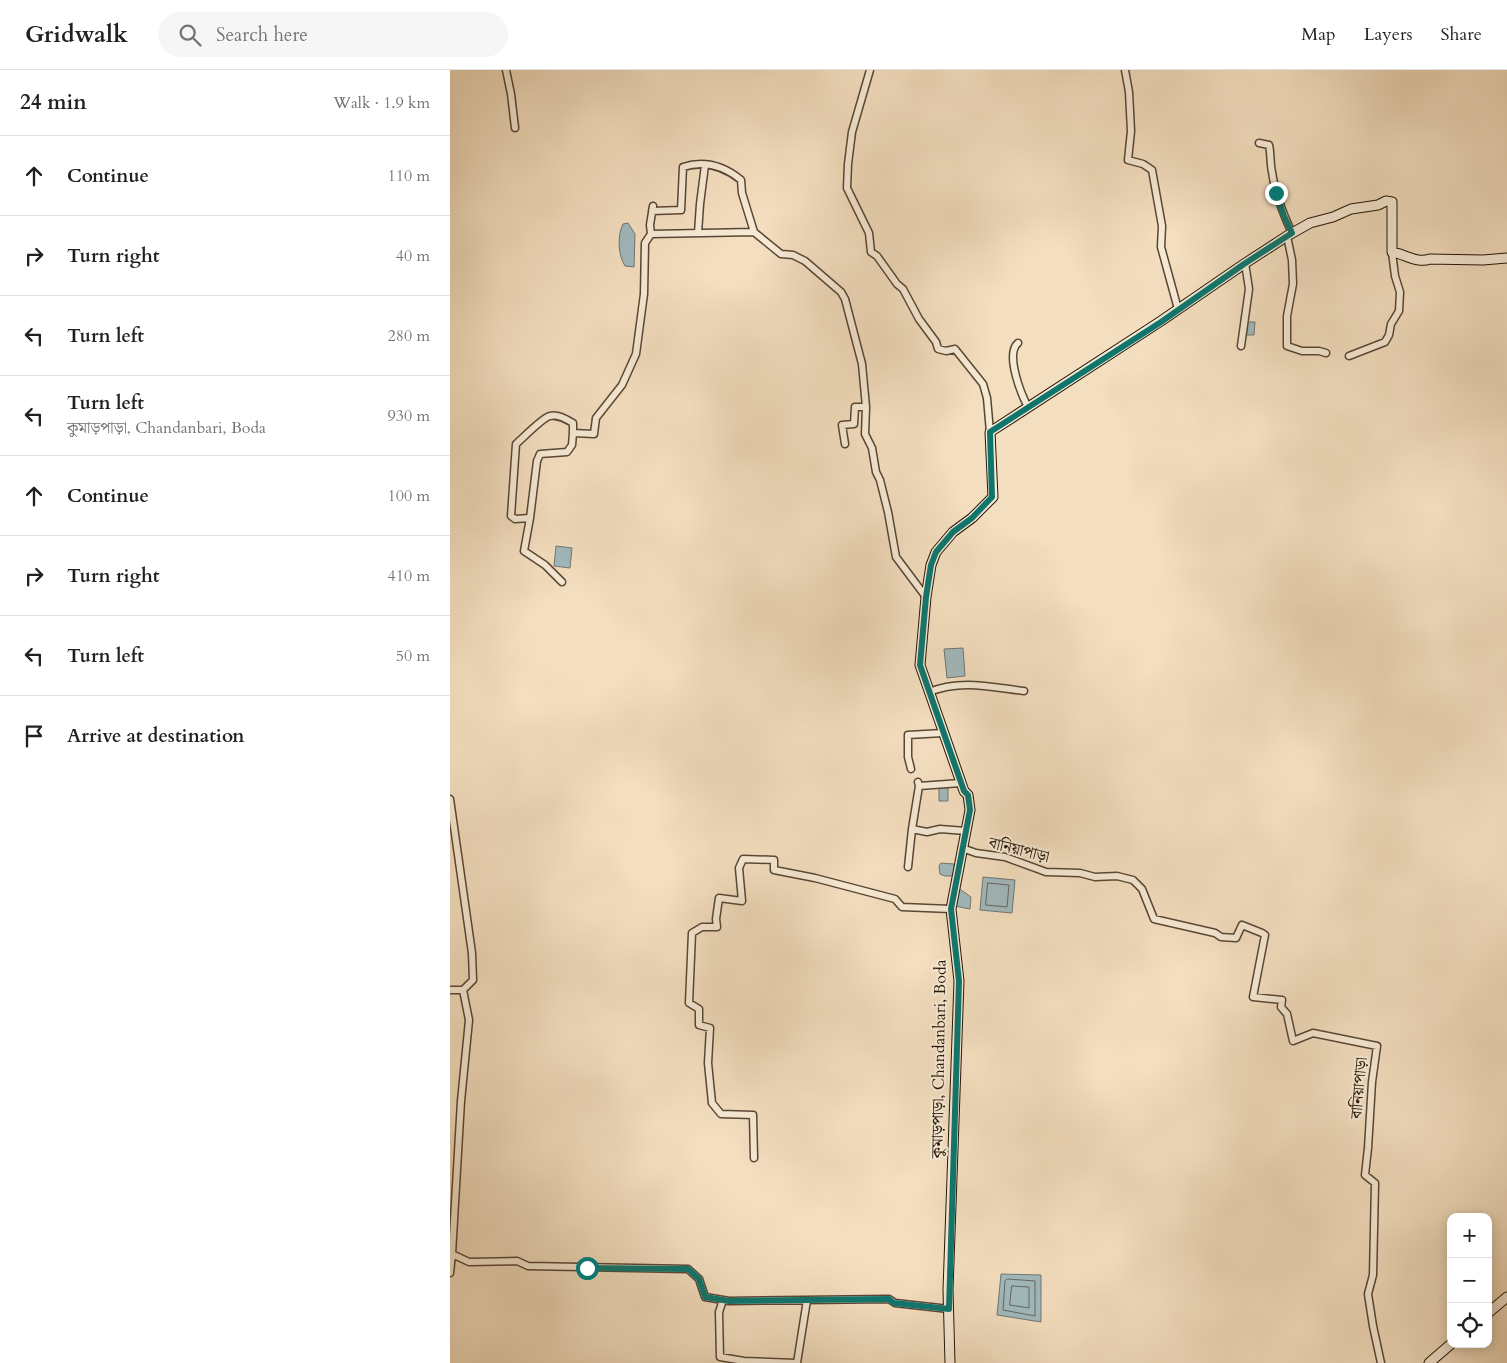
<!DOCTYPE html>
<html lang="en">
<head>
<meta charset="utf-8">
<style>
  :root { --surface:#fff; --page:#f6f6f6; --text:#202124; --muted:#757577; --line:#e0e0e0 }
  body { margin:0; font-family:Cardo,"Noto Serif Bengali",serif; background:var(--page); color:var(--text) }
  .controls { position:absolute; right:15px; bottom:15px; display:grid; overflow:hidden; border-radius:10px; box-shadow:0 2px 12px #0003 }
  .controls button { width:45px; height:45px; display:grid; place-items:center; padding:0; border:0; border-bottom:1px solid var(--line); background:var(--surface); color:var(--text); font:25px sans-serif }
  .stop { position:absolute; width:15px; height:15px; margin:-11px; border:4px solid #0f766e; border-radius:50%; background:#fff }
  .stop.end { background:#0f766e; border-color:#fff; box-shadow:0 1px 5px #0008 }
  .list { margin:0; padding:0; list-style:none }
  h2 { display:flex; justify-content:space-between; align-items:center; height:65px; margin:0; padding:0 20px; font-size:21px }
  h2 small { font-size:16px; font-weight:400; color:var(--muted) }
  .list li { display:grid; grid-template-columns:32px 1fr auto; gap:15px; align-items:center; box-sizing:border-box; height:80px; padding:0 20px; border-top:1px solid var(--line) }
  .list b { display:block; font-size:19px; white-space:nowrap }
  .list p { margin:0; font-size:16px; white-space:nowrap; color:var(--muted) }
  .list em { font-size:16px; font-style:normal; color:var(--muted) }
  .icon { flex:none; width:28px; height:28px; fill:none; stroke:currentColor; stroke-width:2; stroke-linecap:round; stroke-linejoin:round }
  .map { position:relative; flex:none; width:1057px; height:1293px; overflow:hidden }
  header { display:flex; align-items:center; gap:30px; box-sizing:border-box; height:70px; padding:0 25px; background:var(--surface); border-bottom:1px solid var(--line) }
  header strong { font-size:24px }
  nav { display:flex; gap:28px; margin-inline-start:auto; font-size:18px }
  .search { width:350px; height:45px; background:var(--page); display:flex; align-items:center; gap:12px; box-sizing:border-box; padding:0 18px; border-radius:28px; color:var(--muted); font-size:19px }
  main { display:flex }
  aside { flex:1; background:var(--surface) }
  .map>svg:first-child { display:block }
  .water { fill:#a1b9bd; stroke:#6f7774 }
  .lines { fill:none; stroke-linecap:round; stroke-linejoin:round }
  .shore { stroke:#636662; stroke-width:1 }
  .street-casing { stroke:#584635; stroke-width:9 }
  .secondary-casing { stroke:#251407; stroke-width:11 }
  .street { stroke:#f7ead5; stroke-width:6 }
  .secondary { stroke:#f7ead5; stroke-width:9 }
  .route { stroke:#0f766e; stroke-width:6 }
  .labels { text-anchor:middle; dominant-baseline:central; stroke-width:4; stroke-linejoin:round; paint-order:stroke }
  .street-label { font-size:16px; fill:#251407; stroke:#f7ead5 }
</style>
</head>
<body>
<header>
<strong>Gridwalk</strong>
<div class="search"><svg class="icon" aria-label="search" viewBox="0 0 24 24"><circle cx="10" cy="10" r="6"/><path d="M15 15l6 6"/></svg>Search here</div>
<nav><a>Map</a><a>Layers</a><a>Share</a></nav>
</header>
<main>
<aside>
<h2>24 min<small>Walk · 1.9 km</small></h2>
<ul class="list">
<li><svg class="icon" aria-label="ahead" viewBox="0 0 24 24"><path d="M12 20V5M6 11l6-6 6 6"/></svg><div><b>Continue</b></div><em>110 m</em></li>
<li><svg class="icon" aria-label="right" viewBox="0 0 24 24"><path d="M7 20v-9h11M14 6l5 5-5 5"/></svg><div><b>Turn right</b></div><em>40 m</em></li>
<li><svg class="icon" aria-label="left" viewBox="0 0 24 24"><path d="M17 20v-9H6M10 6l-5 5 5 5"/></svg><div><b>Turn left</b></div><em>280 m</em></li>
<li><svg class="icon" aria-label="left" viewBox="0 0 24 24"><path d="M17 20v-9H6M10 6l-5 5 5 5"/></svg><div><b>Turn left</b><p>কুমাড়পাড়া, Chandanbari, Boda</p></div><em>930 m</em></li>
<li><svg class="icon" aria-label="ahead" viewBox="0 0 24 24"><path d="M12 20V5M6 11l6-6 6 6"/></svg><div><b>Continue</b></div><em>100 m</em></li>
<li><svg class="icon" aria-label="right" viewBox="0 0 24 24"><path d="M7 20v-9h11M14 6l5 5-5 5"/></svg><div><b>Turn right</b></div><em>410 m</em></li>
<li><svg class="icon" aria-label="left" viewBox="0 0 24 24"><path d="M17 20v-9H6M10 6l-5 5 5 5"/></svg><div><b>Turn left</b></div><em>50 m</em></li>
<li><svg class="icon" aria-label="arrive" viewBox="0 0 24 24"><path d="M6 21V4h12l-3 4 3 4H6"/></svg><div><b>Arrive at destination</b></div></li>
</ul>
</aside>
<div class="map">
<svg width="1057" height="1293" viewBox="0 0 1057 1293">
  <rect width="100%" height="100%" fill="#f3debf"/>
  <filter id="stains"><feTurbulence type="fractalNoise" baseFrequency=".004" numOctaves="4"/><feColorMatrix values="0 0 0 0 .2 0 0 0 0 .09 0 0 0 0 .02 0 0 0 .5 -.17"/></filter>
  <radialGradient id="worn" r=".72"><stop offset=".6" stop-color="#630" stop-opacity="0"/><stop offset="1" stop-color="#630" stop-opacity=".3"/></radialGradient>
  <!-- water -->
  <path class="water" d="M 178,153 L 185,164 L 184,197 L 175,196 C 168,185 167,166 173,154 Z
    M 796,252 L 805,252 L 804,265 L 796,265 Z
    M 106,476 L 122,478 L 120,498 L 104,496 Z
    M 513,578 L 515,606 L 497,608 L 494,579 Z
    M 489,715 L 498,715 L 498,731 L 489,731 Z
    M 491,793 L 504,794 L 504,806 L 495,806 L 490,804 L 489,796 Z
    M 533,807 L 565,810 L 562,843 L 530,840 Z
    M 508,818 L 521,827 L 520,839 L 505,836 Z
    M 551,1204 L 591,1205 L 591,1252 L 547,1245 Z"/>
  <g class="lines">
    <!-- shore -->
    <path class="shore" d="M 538,813 L 559,815 L 557,837 L 536,835 Z
      M 558,1209 L 585,1211 L 585,1246 L 553,1240 L 555,1211 Z
      M 562,1216 L 579,1217 L 579,1238 L 560,1235 Z"/>
    <defs>
      <path id="street" d="M 56,0 L 61,24 L 65,58
        M 420,0 L 402,62 L 398,94 L 397,118 L 419,163 L 421,182 L 427,186 L 447,214 L 453,219 L 469,249 L 486,272 L 488,279 L 496,281 L 505,279 L 533,314 L 537,328 L 540,362
        M 675,0 L 679,22 L 681,61 L 678,90 L 693,94 L 702,100 L 712,156 L 711,177 L 728,239
        M 809,73 L 819,75 C 821,84 820,93 822,102 C 825,123 833,144 842,163
        M 203,136 L 200,155 L 201,164 L 304,162
        M 202,141 L 231,140 L 233,97 C 255,90 274,96 291,110 L 292,123 L 304,162 L 331,184 L 343,185 L 355,191 L 391,222 L 395,229 L 412,294 L 416,337 L 415,364 L 422,378 L 426,402 L 430,410 L 438,442 L 446,487 L 476,527
        M 248,163 L 250,134 L 255,95
        M 837,166 L 842,190 L 843,214 L 837,246 L 837,276 L 852,281 L 869,281 L 876,283
        M 568,273 C 555,284 571,324 578,337
        M 791,276 L 799,219 L 795,193
        M 899,286 L 935,272 L 939,265 L 941,254 L 949,241 L 950,222 L 945,206 L 942,182
        M 395,374 L 392,355 L 404,354 L 405,337 L 416,337
        M 80,448 L 87,391 L 90,384 L 117,382 L 122,375 L 123,363
        M 112,512 L 95,495 L 74,481 L 80,448 L 65,449 L 61,446 L 66,374 C 72,369 93,347 100,346 C 108,344 116,349 123,353 L 123,363 L 144,364 L 146,348 L 172,315 L 186,284 L 194,224 L 195,173 L 201,164
        M 479,622 C 511,609 541,617 574,621
        M 461,699 L 458,687 L 458,665 L 493,663
        M 468,712 L 469,716 L 462,759 L 477,762 L 490,759 L 516,761
        M 469,716 L 511,713
        M 0,729 L 22,883 L 23,910 L 13,920 L 0,920
        M 512,778 L 526,783 L 555,787 L 596,802 L 630,803 L 645,807 L 667,806 L 683,810 L 692,819 L 704,849 L 765,863 L 771,867 L 786,868 L 792,855 L 812,863 L 815,865 L 803,927 L 832,930 L 831,937 L 837,944 L 843,971 L 863,963 L 927,976 L 922,1012 L 918,1078 L 915,1105 L 925,1113 L 923,1205 L 918,1224 L 923,1256 L 931,1293
        M 458,797 L 462,759
        M 13,920 L 19,950 L 11,1031 L 2,1184 L 19,1192 L 67,1191 L 78,1196 L 238,1199 L 249,1209 L 255,1227 L 279,1231 L 439,1229 L 445,1233 L 499,1239
        M 304,1088 L 303,1045 L 271,1044 L 262,1033 L 258,993 L 260,958 L 249,955 L 249,939 L 239,933 L 242,863 L 252,857 L 267,857 L 266,849 L 269,828 L 292,831 L 289,798 L 293,789 L 324,790 L 324,800 L 365,808 L 445,829 L 452,837 L 501,839
        M 0,1203 L 2,1184
        M 273,1230 L 269,1242 L 270,1287 L 294,1291 L 347,1293 L 357,1230"/>
      <path id="secondary" d="M 1038,1243 L 1057,1227
        M 500,1293 L 498,1220 L 509,911 L 501,839 L 520,740 L 518,725 L 514,721 L 470,595 L 476,527 L 481,495 L 486,482 L 503,462 L 522,448 L 543,427 L 540,362 L 711,251 L 794,194 L 837,166 L 860,153 L 883,147 L 901,139 L 928,135 L 936,131 L 942,132 L 942,182 C 955,184 967,194 980,189 L 1033,190 L 1057,188
        M 979,1293 L 1001,1274"/>
    </defs>
    <!-- street casing -->
    <use href="#street" class="street-casing"/>
    <!-- secondary casing -->
    <use href="#secondary" class="secondary-casing"/>
    <!-- street -->
    <use href="#street" class="street"/>
    <!-- secondary -->
    <use href="#secondary" class="secondary"/>
  </g>
  <g class="lines">
    <!-- route -->
    <path class="route" d="M 137,1198 L 238,1199 L 249,1209 L 255,1227 L 279,1231 L 439,1229 L 444,1233 L 499,1239 L 509,911 L 501,839 L 520,740 L 518,725 L 514,721 L 470,595 L 476,527 L 481,495 L 486,482 L 503,462 L 522,448 L 542,427 L 540,362 L 711,252 L 794,194 L 842,163 L 834,146 L 826,123"/>
  </g>
  <g class="labels">
    <!-- street labels -->
    <g class="street-label">
      <text transform="translate(569 780) rotate(14)">বানিয়াপাড়া</text>
      <text transform="translate(489 989) rotate(-89)">কুমাড়পাড়া, Chandanbari, Boda</text>
      <text transform="translate(909 1018) rotate(-85)">বানিয়াপাড়া</text>
    </g>
  </g>
  <rect width="100%" height="100%" filter="url(#stains)"/>
  <rect width="100%" height="100%" fill="url(#worn)"/>
</svg>
<div class="controls">
<button>+</button>
<button>−</button>
<button><svg class="icon" aria-label="locate" viewBox="0 0 24 24"><circle cx="12" cy="12" r="6"/><path d="M12 2v4M12 18v4M2 12h4M18 12h4"/></svg></button>
</div>
<div class="stop" style="left:137px;top:1198px"></div>
<div class="stop end" style="left:826px;top:123px"></div>
</div>
</main>
</body>
</html>
